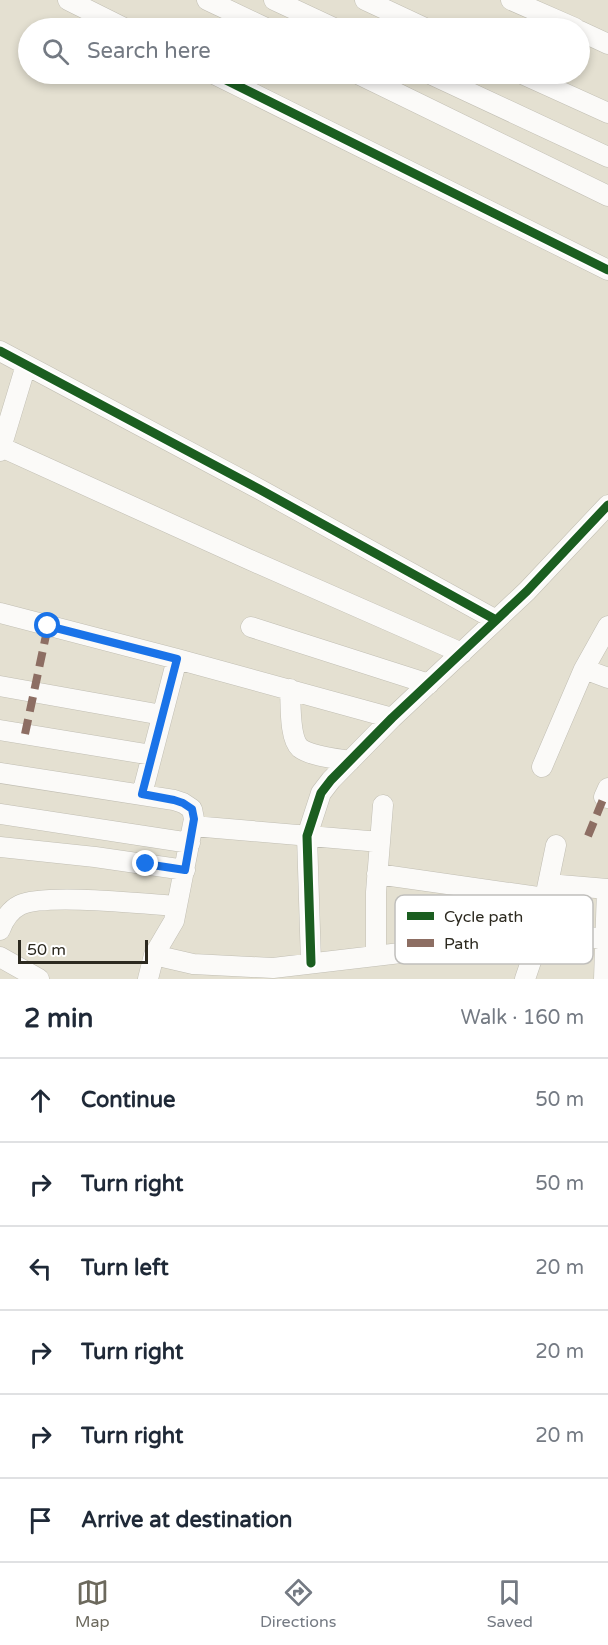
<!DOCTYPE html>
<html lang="en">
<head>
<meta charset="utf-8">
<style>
  :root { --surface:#fff; --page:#f2f2f3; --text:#1f2937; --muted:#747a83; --line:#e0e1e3; --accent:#6c695d }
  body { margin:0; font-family:"Varela Round",sans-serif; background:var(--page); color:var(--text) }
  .scale { position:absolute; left:18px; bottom:15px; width:130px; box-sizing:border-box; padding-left:6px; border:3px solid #2c291f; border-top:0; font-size:16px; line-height:21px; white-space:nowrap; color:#2c291f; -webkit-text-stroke:4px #fff; paint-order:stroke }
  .stop { position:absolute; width:18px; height:18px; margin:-14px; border:4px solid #1a73e8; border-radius:50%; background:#fff }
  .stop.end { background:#1a73e8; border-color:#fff; box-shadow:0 2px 6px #0008 }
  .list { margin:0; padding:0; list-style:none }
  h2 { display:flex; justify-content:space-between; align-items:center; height:78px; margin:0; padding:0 24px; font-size:26px }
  h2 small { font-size:20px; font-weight:400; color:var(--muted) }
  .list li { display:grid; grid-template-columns:39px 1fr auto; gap:18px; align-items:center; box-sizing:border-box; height:84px; padding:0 24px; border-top:2px solid var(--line) }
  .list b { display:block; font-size:22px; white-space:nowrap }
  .list em { font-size:20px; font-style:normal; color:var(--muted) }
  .icon { flex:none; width:33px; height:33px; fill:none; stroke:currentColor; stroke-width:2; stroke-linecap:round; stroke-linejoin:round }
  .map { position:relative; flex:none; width:608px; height:979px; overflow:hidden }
  .search { position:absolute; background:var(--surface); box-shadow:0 3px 9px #0003; left:18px; right:18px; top:18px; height:66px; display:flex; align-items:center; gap:15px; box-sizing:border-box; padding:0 21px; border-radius:33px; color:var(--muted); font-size:22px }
  .sheet { height:582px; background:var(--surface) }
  nav { display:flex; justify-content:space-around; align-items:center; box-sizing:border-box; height:84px; border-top:2px solid var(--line); background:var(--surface); font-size:16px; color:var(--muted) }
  nav a { display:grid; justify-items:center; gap:3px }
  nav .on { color:var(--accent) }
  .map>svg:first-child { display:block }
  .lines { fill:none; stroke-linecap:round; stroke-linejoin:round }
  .street-casing { stroke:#c1beb3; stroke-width:21 }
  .street { stroke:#fbfaf8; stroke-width:20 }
  .quiet { stroke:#8d6e63; stroke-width:8; stroke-dasharray:15 8; stroke-linecap:butt }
  .cycleway-casing { stroke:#fff; stroke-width:13 }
  .cycleway { stroke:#1b5e20; stroke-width:9 }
  .route { stroke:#1a73e8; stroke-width:8 }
  .key { fill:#fff; stroke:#c0bfbc; stroke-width:1.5 }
  .key-label { font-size:16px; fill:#2c291f }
</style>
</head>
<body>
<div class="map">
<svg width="608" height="979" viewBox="0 0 608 979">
  <rect width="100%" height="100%" fill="#e4e0d1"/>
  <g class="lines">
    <defs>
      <path id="street" d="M 68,0 L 124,28
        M 207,0 L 266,28
        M 274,0 L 334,28
        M 365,0 L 425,28
        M 511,0 L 575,28
        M 580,31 L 608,44
        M 214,74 L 608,270
        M 358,74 L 608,196
        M 430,74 L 608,157
        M 522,74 L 608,113
        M 0,351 L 259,489 L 496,620
        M 1,447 L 248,559 L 462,653
        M 0,451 L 26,365
        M 0,613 L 177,659 L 392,718
        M 251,627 L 429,684
        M 584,669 L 608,678
        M 0,686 L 162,715
        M 290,689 C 291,704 289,738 300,748 C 310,756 338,759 350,761
        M 0,730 L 152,755
        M 542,767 L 584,669 L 608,626
        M 0,773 L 174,800 L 183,803 L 192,809 L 194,819 L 174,921 L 154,955 L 148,979
        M 608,788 L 604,797 L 608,798
        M 142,794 L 177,659
        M 0,814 L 190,843
        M 193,826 L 380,842
        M 0,847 L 95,857 L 185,870
        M 377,874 L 545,898
        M 548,884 L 608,889
        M 543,926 L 608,941
        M 0,930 C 4,919 10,910 20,905 C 44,893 146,904 177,906
        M 154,955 L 193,964 L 273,968 L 409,952 L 536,946
        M 376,956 L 376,892 L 383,805
        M 0,957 L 39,979
        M 311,963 L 307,836 L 321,793 L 331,780 L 392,718 L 527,591 L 608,505
        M 525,979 L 543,926 L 545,898 L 556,845
        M 604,979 L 607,889"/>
    </defs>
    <!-- street casing -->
    <use href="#street" class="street-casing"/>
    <!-- street -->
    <use href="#street" class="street"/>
    <!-- quiet -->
    <path class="quiet" d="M 25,734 L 48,626
      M 588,836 L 604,797"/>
    <defs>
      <path id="cycleway" d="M 214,74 L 608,270
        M 0,351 L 259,489 L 496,620
        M 311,963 L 307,836 L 321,793 L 331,780 L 392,718 L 527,591 L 608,505"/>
    </defs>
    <!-- cycleway casing -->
    <use href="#cycleway" class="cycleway-casing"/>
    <!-- cycleway -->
    <use href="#cycleway" class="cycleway"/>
  </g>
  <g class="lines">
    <!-- route -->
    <path class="route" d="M 48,626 L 177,659 L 142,794 L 174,800 L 183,803 L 192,809 L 194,819 L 185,870 L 146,864"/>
  </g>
  <!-- legend -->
  <rect x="395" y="895" width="198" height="69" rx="9" class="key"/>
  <rect x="407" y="912" width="27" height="8" fill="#1b5e20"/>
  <rect x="407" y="939" width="27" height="8" fill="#8d6e63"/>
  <g class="key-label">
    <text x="444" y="922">Cycle path</text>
    <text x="444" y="949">Path</text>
  </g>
</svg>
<div class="scale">50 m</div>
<div class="stop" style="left:48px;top:626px"></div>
<div class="stop end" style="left:146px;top:864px"></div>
<div class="search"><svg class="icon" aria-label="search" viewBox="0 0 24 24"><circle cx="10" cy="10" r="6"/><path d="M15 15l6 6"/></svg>Search here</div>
</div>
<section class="sheet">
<h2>2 min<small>Walk · 160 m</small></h2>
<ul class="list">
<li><svg class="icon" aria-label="ahead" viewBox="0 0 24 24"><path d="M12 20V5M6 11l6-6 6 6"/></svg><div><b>Continue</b></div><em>50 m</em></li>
<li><svg class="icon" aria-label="right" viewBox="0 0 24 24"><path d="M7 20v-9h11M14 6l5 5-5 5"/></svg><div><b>Turn right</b></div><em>50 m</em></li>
<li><svg class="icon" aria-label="left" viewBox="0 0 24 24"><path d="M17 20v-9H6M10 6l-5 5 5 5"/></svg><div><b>Turn left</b></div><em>20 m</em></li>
<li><svg class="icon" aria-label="right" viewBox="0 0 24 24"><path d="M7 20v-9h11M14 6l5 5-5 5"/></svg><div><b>Turn right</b></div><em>20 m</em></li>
<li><svg class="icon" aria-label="right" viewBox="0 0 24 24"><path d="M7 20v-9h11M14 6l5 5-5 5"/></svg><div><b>Turn right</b></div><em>20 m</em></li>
<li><svg class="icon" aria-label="arrive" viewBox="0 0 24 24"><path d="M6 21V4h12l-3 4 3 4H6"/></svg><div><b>Arrive at destination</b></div></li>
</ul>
</section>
<nav>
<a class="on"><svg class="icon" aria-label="map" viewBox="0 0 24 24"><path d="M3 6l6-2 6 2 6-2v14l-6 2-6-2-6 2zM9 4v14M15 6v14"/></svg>Map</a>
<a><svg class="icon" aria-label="directions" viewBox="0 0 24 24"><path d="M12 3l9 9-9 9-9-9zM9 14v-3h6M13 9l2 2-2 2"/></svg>Directions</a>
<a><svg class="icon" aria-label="saved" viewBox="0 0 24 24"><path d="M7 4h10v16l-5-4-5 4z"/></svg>Saved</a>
</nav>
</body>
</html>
